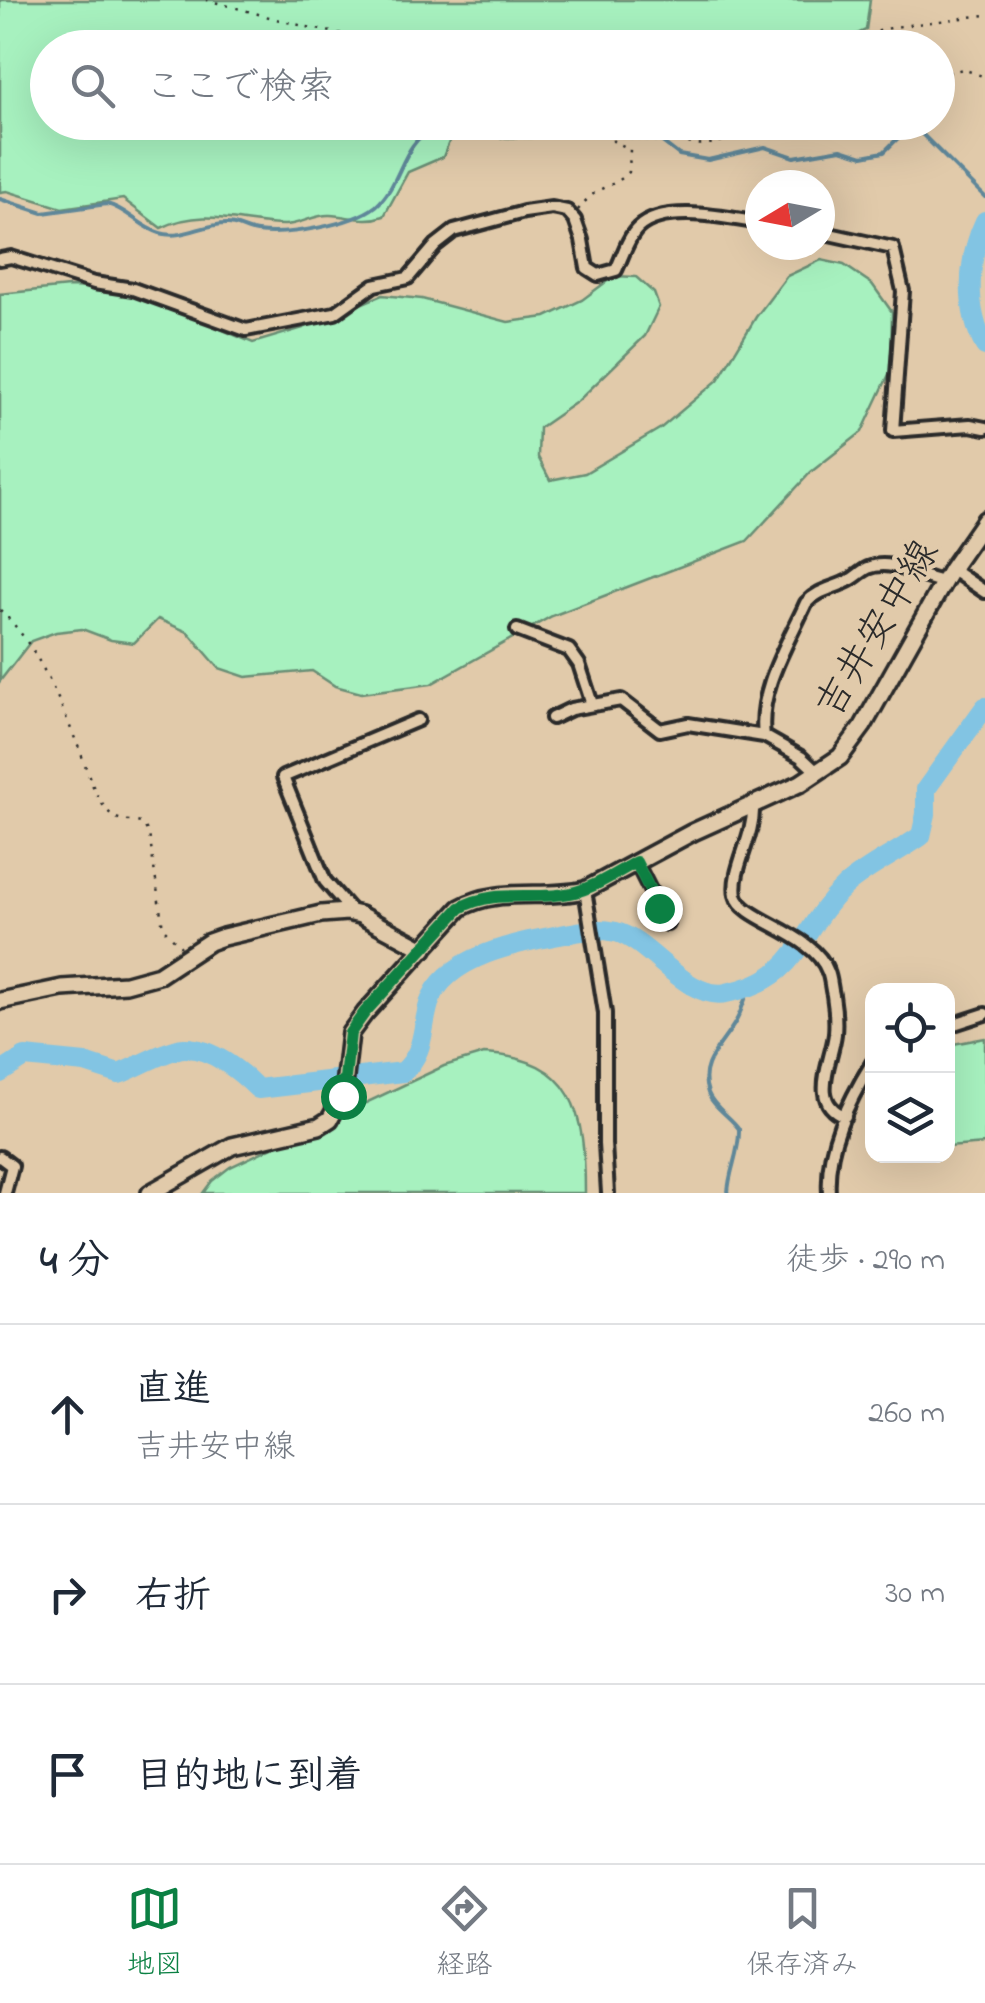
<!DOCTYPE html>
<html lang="ja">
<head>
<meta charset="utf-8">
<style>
  :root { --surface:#fff; --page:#f2f2f3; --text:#1f2937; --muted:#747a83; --line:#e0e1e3; --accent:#0b8043 }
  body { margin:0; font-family:"Indie Flower","Klee One",sans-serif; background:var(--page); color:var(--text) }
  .controls { position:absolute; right:30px; bottom:30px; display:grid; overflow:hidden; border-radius:20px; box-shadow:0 10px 40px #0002 }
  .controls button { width:90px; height:90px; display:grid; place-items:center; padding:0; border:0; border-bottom:2px solid var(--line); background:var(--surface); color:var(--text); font:50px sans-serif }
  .compass { position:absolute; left:745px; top:170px; width:90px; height:90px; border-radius:50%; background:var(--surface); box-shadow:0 10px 40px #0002; rotate:260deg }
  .stop { position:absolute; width:30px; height:30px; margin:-22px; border:8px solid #0b8043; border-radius:50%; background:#fff }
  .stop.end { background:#0b8043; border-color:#fff; box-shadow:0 2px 10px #0008 }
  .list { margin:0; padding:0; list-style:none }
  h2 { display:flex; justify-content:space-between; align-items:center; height:130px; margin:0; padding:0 40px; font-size:42px }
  h2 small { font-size:32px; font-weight:400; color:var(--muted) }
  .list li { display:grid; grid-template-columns:65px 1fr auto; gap:30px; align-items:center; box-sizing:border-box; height:180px; padding:0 40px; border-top:2px solid var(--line) }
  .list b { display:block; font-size:38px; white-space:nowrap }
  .list p { margin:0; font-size:32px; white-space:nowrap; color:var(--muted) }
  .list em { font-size:32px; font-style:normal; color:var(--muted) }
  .icon { flex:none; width:55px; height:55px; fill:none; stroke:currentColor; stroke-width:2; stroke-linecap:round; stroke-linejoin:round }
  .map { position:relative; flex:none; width:985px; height:1193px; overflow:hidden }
  .search { position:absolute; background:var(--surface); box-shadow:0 10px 40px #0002; left:30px; right:30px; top:30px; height:110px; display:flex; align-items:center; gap:25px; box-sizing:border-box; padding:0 35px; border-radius:55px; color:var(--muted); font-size:38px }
  .sheet { height:670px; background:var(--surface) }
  nav { display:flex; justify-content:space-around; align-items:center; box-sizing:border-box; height:140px; border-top:2px solid var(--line); background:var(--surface); font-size:28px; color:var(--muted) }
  nav a { display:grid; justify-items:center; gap:5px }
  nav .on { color:var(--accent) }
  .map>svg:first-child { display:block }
  .green { fill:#a7f1bf; stroke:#698e75; stroke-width:2.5 }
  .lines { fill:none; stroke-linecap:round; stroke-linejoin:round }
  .stream { stroke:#5f8799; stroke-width:4 }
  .river { stroke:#82c4e3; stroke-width:20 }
  .street-casing { stroke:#2b2b2b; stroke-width:18 }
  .secondary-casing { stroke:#2b2b2b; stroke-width:22 }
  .path { stroke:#2b2b2b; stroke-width:2.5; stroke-dasharray:2.5 8; stroke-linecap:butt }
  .street { stroke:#e1caaa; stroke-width:10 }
  .secondary { stroke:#e1caaa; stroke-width:15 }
  .route { stroke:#0b8043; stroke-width:12 }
  .labels { text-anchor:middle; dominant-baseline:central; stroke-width:9; stroke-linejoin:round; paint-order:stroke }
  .street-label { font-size:40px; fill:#2b2b2b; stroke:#e1caaa }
</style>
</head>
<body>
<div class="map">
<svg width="985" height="1193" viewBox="0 0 985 1193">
  <rect width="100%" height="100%" fill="#e1caaa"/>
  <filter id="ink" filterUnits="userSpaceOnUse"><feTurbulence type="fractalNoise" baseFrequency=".01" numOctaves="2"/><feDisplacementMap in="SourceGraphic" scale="20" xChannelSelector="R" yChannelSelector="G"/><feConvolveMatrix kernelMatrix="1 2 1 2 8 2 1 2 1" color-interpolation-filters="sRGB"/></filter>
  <g filter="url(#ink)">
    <!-- green -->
    <path class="green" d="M 0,0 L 870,0 L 866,30 L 829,47 L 48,48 L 48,122 L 601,123 L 596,129 L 570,127 L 531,138 L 451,137 L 443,157 L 408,172 L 384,216 C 365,223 350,216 330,215 C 315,214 300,225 284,225 C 240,224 205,207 161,228 L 123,199 L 62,208 L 7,191 L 0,192 Z
      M 821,260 L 844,265 L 872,284 L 892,312 L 891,370 L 862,432 L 811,472 L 747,541 L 552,616 L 431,684 L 361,693 L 335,686 L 312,671 L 246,677 L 219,668 L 188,632 L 158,619 L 134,643 L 111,640 L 82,629 L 56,632 L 31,641 L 0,681 L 0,294 L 68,287 L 127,289 L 253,343 L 303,328 L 382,295 L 422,299 L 508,322 L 546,317 L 582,300 L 614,276 L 636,277 L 654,293 L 659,307 L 645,336 L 578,401 L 539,428 L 538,457 L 550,480 L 585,473 L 661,428 L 718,380 L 756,317 L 787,276 Z
      M 985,1038 L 985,1144 L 948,1147 L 948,1045 Z
      M 484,1054 C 575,1058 585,1113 585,1193 L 203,1193 L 212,1181 L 230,1167 L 444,1066 Z"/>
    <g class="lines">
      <!-- stream -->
      <path class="stream" d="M 528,122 L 564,122
        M 590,122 L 606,134 L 661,141 L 679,155 L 708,160 L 765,147 L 794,157 L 841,149 L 863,156 L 884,152 L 905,131 L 917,129 L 985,197
        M 0,199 L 43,213 L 107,204 C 127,209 140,227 160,233 C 183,240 204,223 228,224 C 237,224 247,231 257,232 C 287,236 352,225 376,206 C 402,184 401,142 434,128 L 514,122
        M 728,1193 C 729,1170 740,1152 739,1129 C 731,1117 713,1107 708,1093 C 697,1063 723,1045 736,1021 C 743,1009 744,997 752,985"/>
      <!-- river -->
      <path class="river" d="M 985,221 C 967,259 965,310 985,346
        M 0,1073 L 25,1057 L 85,1063 L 119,1074 C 135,1068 168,1049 184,1048 C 211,1047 241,1072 258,1089 L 403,1072 C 425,1052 421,1031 429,1004 C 444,954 526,941 571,933 C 587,930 600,928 616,932 C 650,941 687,1001 726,993 C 804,978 796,931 845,886 C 868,866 897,853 921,836 L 926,814 L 926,789 L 985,707"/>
      <defs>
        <path id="street" d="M 820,232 L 893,248 L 903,291 L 893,431 L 970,425 L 985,428
          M 0,259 L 11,257 L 94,283 L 133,289 L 246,330 L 335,313 L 374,285 L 408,278 L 436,245 L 454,231 L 524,212 L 552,208 L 567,211 L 575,220 L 582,240 L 587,268 L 598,275 L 616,270 C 622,258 628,237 638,228 C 664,203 728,218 760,223
          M 951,569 L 985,592
          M 517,630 L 569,650 L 579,664 L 592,704
          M 552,718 L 571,709 L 621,700 L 660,730 L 688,724 L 764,736 L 801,757 L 818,773
          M 764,736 C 758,690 787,645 806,603 C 818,590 832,589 848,581 C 855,578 860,572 868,568 C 893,557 919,579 944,582
          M 753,805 C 755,837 731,869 736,895 C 742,921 814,932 828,972 C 831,979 831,988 833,995 C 835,1007 836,1022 835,1034 C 832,1061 808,1103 845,1116
          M 636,862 L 667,924
          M 585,890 L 605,1013 L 605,1144 L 608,1193
          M 353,913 L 325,881 L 283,777 L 418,720
          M 948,1026 L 985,1014
          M 0,1157 L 12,1166 L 5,1193
          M 829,1193 C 826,1146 848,1102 872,1063"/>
        <path id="secondary" d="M 0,1001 L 62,988 L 126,984 L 159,975 L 209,942 L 223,937 L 321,914 L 347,912 L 360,915 L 424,949
          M 150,1193 L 232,1146 L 319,1126 L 330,1119 L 343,1095 L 350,1033 L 365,1013 L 460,908 C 498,886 543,900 585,890 L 693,832 L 801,783 L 840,757 L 863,726 L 951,569 L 985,520"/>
      </defs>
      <!-- street casing -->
      <use href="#street" class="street-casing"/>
      <!-- secondary casing -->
      <use href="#secondary" class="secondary-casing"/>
      <!-- path -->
      <path class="path" d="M 206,0 C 252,11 306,30 352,35 C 386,39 414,28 443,48
        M 817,48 L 894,27 L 985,15
        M 938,75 L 963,69 L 985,77
        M 666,122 L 682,141 C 706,151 726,137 749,136 C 768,134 781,136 796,122
        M 838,122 L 862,122
        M 578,210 C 599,182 610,191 629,172 L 630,149 L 613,141 L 612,128 L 617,122
        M 0,610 C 37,644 59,700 78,746 C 87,767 94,801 113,816 C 122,822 133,820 143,824 L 149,834 L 163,928 L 181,947"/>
      <!-- street -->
      <use href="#street" class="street"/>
      <!-- secondary -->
      <use href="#secondary" class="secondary"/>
    </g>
  </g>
  <g class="lines" filter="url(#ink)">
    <!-- route -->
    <path class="route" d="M 343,1096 L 350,1033 L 365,1012 L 460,908 C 495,888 533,901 571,893 C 594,888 616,873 636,862 L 659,908"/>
  </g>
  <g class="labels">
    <!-- street labels -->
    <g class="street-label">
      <text transform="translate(879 630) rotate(-59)">吉井安中線</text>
    </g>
  </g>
</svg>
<div class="controls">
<button><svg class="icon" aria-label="locate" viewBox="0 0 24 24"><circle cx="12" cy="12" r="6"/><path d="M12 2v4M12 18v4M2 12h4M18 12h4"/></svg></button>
<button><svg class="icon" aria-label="layers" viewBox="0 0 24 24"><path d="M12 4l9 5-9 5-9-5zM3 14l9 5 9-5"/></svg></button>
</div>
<svg class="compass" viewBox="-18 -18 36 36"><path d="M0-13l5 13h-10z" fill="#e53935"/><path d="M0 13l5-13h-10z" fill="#747a83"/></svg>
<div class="stop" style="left:343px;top:1096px"></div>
<div class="stop end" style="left:659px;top:908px"></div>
<div class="search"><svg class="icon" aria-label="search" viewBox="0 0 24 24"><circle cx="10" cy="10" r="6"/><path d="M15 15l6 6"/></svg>ここで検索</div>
</div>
<section class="sheet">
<h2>4 分<small>徒歩 · 290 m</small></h2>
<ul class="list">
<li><svg class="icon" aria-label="ahead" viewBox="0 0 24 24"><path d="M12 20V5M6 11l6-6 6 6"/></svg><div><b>直進</b><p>吉井安中線</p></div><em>260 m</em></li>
<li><svg class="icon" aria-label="right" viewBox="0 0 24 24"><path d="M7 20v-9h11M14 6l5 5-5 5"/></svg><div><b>右折</b></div><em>30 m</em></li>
<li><svg class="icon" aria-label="arrive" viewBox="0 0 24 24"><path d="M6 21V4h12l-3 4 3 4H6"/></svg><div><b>目的地に到着</b></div></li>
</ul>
</section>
<nav>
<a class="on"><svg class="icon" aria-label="map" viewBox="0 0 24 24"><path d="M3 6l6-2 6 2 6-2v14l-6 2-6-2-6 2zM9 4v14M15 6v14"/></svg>地図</a>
<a><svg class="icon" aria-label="directions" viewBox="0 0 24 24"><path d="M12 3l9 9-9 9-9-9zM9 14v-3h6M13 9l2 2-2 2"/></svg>経路</a>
<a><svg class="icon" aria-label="saved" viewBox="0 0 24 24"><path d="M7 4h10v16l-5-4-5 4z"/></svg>保存済み</a>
</nav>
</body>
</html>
